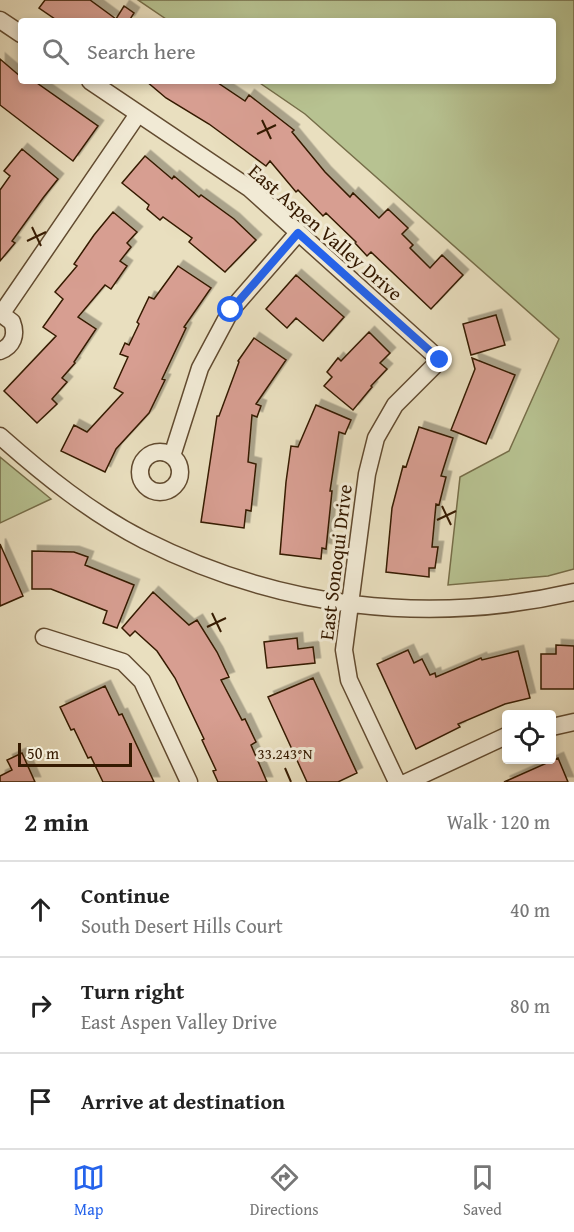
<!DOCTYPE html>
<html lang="en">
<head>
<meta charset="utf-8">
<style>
  :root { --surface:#fff; --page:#f6f6f6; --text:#222; --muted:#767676; --line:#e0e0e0; --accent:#2563eb }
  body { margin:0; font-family:"Gentium Book Plus",serif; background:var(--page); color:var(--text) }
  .controls { position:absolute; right:18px; bottom:18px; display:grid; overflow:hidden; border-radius:6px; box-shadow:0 3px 9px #0003 }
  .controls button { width:54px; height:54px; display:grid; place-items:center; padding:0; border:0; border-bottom:2px solid var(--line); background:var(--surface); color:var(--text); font:30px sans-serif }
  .scale { position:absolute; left:18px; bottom:15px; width:114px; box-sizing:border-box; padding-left:6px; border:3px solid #351a01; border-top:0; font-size:16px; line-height:21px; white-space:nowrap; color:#351a01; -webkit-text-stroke:4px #f1ead5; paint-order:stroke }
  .stop { position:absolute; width:18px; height:18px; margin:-14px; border:4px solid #2563eb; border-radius:50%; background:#fff }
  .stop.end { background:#2563eb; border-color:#fff; box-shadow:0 2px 6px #0008 }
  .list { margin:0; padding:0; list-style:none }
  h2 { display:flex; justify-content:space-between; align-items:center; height:78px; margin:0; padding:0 24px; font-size:26px }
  h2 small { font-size:20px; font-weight:400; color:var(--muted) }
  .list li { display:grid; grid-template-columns:39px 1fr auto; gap:18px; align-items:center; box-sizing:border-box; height:96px; padding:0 24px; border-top:2px solid var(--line) }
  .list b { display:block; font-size:22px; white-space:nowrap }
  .list p { margin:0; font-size:20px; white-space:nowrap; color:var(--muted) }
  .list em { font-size:20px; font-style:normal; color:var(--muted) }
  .icon { flex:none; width:33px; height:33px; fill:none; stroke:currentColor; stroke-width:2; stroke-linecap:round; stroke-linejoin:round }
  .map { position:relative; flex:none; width:574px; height:782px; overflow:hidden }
  .search { position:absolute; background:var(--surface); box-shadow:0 3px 9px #0003; left:18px; right:18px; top:18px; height:66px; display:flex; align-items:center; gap:15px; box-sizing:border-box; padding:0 21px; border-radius:6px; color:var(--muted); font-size:22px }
  .sheet { height:366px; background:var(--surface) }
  nav { display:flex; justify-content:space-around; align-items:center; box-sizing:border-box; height:84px; border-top:2px solid var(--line); background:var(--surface); font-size:16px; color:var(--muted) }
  nav a { display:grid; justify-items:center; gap:3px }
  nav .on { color:var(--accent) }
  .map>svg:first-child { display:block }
  .green { fill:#b7c291; stroke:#766e49; stroke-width:1.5 }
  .building { fill:#d79e91; stroke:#351a01; stroke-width:1.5; filter:url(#shadow) }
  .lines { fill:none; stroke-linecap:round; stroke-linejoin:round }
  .minor-casing { stroke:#624b30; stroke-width:19 }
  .minor { stroke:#f1ead5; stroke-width:16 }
  .route { stroke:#2563eb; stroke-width:8 }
  .ticks { fill:none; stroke:#351a01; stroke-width:2 }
  .labels { text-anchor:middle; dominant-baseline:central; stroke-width:6; stroke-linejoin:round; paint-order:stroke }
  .street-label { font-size:20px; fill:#351a01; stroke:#f1ead5 }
  .ticks-label { font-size:15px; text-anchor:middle; fill:#351a01; stroke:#f1ead5; stroke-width:6; stroke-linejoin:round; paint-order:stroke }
</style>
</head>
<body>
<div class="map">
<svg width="574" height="782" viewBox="0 0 574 782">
  <defs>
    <filter id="shadow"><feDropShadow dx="5.5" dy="-5.5" stdDeviation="0" flood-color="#0004"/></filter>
  </defs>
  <rect width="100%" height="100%" fill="#e9dfbf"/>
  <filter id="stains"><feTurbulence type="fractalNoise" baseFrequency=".00333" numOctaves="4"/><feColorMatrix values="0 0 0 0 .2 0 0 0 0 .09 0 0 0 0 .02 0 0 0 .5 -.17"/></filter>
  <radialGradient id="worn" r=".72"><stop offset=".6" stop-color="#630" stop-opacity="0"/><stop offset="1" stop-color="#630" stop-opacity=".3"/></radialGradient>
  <!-- green -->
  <path class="green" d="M 138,0 L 574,0 L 574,569 L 548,576 L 448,585 L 460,477 L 509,451 L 559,339 L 305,114 L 257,81 L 553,81 L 553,21 L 169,21 Z
    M 0,457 L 51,499 L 0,523 Z"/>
  <!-- building -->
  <path class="building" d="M 45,0 L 90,0 L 116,19 L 124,6 L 134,13 L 129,21 L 58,21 L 39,8 Z
    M 0,59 L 21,77 L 21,81 L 34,81 L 98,126 L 73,161 L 0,105 Z
    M 146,81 L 215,81 L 245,101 L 249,95 L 294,130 L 292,132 L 325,172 L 350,197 L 353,193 L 379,218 L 388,209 L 408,228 L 402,234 L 413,245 L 410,248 L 430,268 L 442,255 L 463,275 L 431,309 L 371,252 L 367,256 L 355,243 L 356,242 L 326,213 L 323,216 L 298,190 L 296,192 L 270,161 L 266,166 L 209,124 L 166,98 Z
    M 22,149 L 58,179 L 43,198 L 12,241 L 15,243 L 0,261 L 0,190 L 10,176 L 4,171 Z
    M 145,156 L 172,179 L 174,176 L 199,197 L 201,195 L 234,219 L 256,240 L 225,272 L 189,242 L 192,238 L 163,217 L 160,220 L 147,209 L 149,205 L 122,183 Z
    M 113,212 L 137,232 L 127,243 L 131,247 L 120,261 L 127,266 L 111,289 L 105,285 L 78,317 L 96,329 L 74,362 L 75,363 L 62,378 L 67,382 L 52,399 L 57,404 L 37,423 L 4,391 L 56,336 L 43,327 L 63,299 L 55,292 L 77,266 L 74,264 L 94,235 Z
    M 178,266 L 211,288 L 184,327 L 186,328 L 162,379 L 165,380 L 149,413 L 116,449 L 105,472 L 61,451 L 74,425 L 87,432 L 123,393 L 114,388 L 128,357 L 120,354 L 125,343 L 129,345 L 139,324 L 137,322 L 149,297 L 154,299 Z
    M 296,275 L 344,317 L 323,341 L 296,318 L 287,328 L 266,309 Z
    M 496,315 L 505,345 L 471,355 L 463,324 Z
    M 369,332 L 390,353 L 380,363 L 387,369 L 371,386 L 372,387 L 353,410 L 324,386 L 332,377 L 327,372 L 338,358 L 341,361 Z
    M 254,338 L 286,360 L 256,404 L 261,406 L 257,417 L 252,415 L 248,462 L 256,464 L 251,511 L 246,510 L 244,528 L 201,522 L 217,416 L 219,416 L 239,362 L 238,361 Z
    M 472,358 L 515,375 L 486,444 L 451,430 L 475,369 Z
    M 316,405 L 351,420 L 345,434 L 339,432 L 330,491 L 332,491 L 326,549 L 322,548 L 321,559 L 280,554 L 286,482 L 291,446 L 298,447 Z
    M 419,427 L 453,438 L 441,476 L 446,477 L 439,505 L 436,504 L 432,547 L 438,547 L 435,568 L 429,568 L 429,577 L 386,572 L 392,508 L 403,466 L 406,467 Z
    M 0,544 L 23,596 L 0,606 Z
    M 32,551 L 74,552 L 88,557 L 85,565 L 134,585 L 117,628 L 103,623 L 107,611 L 51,589 L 32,589 Z
    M 153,592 L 189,625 L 197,620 L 217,652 L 229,677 L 221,680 L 242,720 L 245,719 L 256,742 L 251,745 L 267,782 L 218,782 L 213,771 L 216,770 L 202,740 L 204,739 L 175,678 L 157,651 L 135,631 L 130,636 L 122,628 Z
    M 297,638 L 298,649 L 313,647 L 315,663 L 267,668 L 264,642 Z
    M 556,645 L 574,646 L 574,689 L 541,689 L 541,654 L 556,654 Z
    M 408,650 L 414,663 L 422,659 L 430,675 L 435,673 L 436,677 L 481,658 L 482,660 L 518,651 L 530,698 L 505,704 L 458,724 L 460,727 L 416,749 L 377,664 Z
    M 313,678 L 357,773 L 338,782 L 307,782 L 268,697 Z
    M 105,686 L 119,715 L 122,714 L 154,782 L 103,782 L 91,757 L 88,758 L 74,729 L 71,730 L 60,707 Z
    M 22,753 L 35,782 L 0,782 L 0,776 L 12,770 L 7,760 Z
    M 558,758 L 568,782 L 504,782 Z"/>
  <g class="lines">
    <defs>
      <path id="minor" d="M 0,20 L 21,34
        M 90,81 L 249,188 L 440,360 L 395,405 L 376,438 L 367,474 L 344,650 L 349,680 L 397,782
        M 0,313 L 12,322 C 17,335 13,346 0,351
        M 2,313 L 138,114
        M 0,436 C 44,475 91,513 144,540 C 279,608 427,626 574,592
        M140 472a20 20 0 1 1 40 0a20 20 0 1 1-40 0Z
        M 172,456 L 200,368 L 231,310 L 298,233
        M 44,637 L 123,662 L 142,681 L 189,782
        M 552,727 L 574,722
        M 407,782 L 506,736"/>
    </defs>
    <!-- minor casing -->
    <use href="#minor" class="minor-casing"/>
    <!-- minor -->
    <use href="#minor" class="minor"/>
  </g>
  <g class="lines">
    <!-- route -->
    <path class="route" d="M 231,310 L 298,233 L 440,360"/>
  </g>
  <!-- ticks -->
  <path class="ticks" d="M 262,120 L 271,139M 257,134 L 276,125M 32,227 L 41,246M 27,241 L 46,232M 442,506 L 451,525M 437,520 L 456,511M 212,613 L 221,632M 207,627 L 226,618M 285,768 L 291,782"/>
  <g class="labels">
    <!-- street labels -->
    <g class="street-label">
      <text transform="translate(326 232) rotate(41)">East Aspen Valley Drive</text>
      <text transform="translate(335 562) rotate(-83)">East Sonoqui Drive</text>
    </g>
  </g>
  <g class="ticks-label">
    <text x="285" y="759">33.243°N</text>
  </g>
  <rect width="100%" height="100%" filter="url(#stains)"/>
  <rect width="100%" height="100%" fill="url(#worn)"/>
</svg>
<div class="controls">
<button><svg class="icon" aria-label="locate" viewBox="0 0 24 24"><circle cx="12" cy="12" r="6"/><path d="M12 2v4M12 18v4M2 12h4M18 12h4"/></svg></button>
</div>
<div class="scale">50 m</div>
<div class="stop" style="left:231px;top:310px"></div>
<div class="stop end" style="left:440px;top:360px"></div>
<div class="search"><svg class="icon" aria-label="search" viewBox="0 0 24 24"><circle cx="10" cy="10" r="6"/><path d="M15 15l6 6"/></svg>Search here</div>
</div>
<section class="sheet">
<h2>2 min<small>Walk · 120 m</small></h2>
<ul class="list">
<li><svg class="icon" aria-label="ahead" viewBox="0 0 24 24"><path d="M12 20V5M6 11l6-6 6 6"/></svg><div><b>Continue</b><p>South Desert Hills Court</p></div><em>40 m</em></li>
<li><svg class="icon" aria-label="right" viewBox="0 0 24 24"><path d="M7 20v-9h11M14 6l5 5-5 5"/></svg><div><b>Turn right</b><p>East Aspen Valley Drive</p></div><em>80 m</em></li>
<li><svg class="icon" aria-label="arrive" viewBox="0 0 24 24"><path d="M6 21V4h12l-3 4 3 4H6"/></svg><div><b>Arrive at destination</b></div></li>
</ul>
</section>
<nav>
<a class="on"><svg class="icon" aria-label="map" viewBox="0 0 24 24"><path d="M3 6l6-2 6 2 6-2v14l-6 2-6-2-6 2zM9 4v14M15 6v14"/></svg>Map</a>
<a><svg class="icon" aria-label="directions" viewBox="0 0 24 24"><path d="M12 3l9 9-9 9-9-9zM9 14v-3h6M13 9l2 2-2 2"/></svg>Directions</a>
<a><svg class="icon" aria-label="saved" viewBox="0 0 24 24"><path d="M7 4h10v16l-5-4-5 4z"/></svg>Saved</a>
</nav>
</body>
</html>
